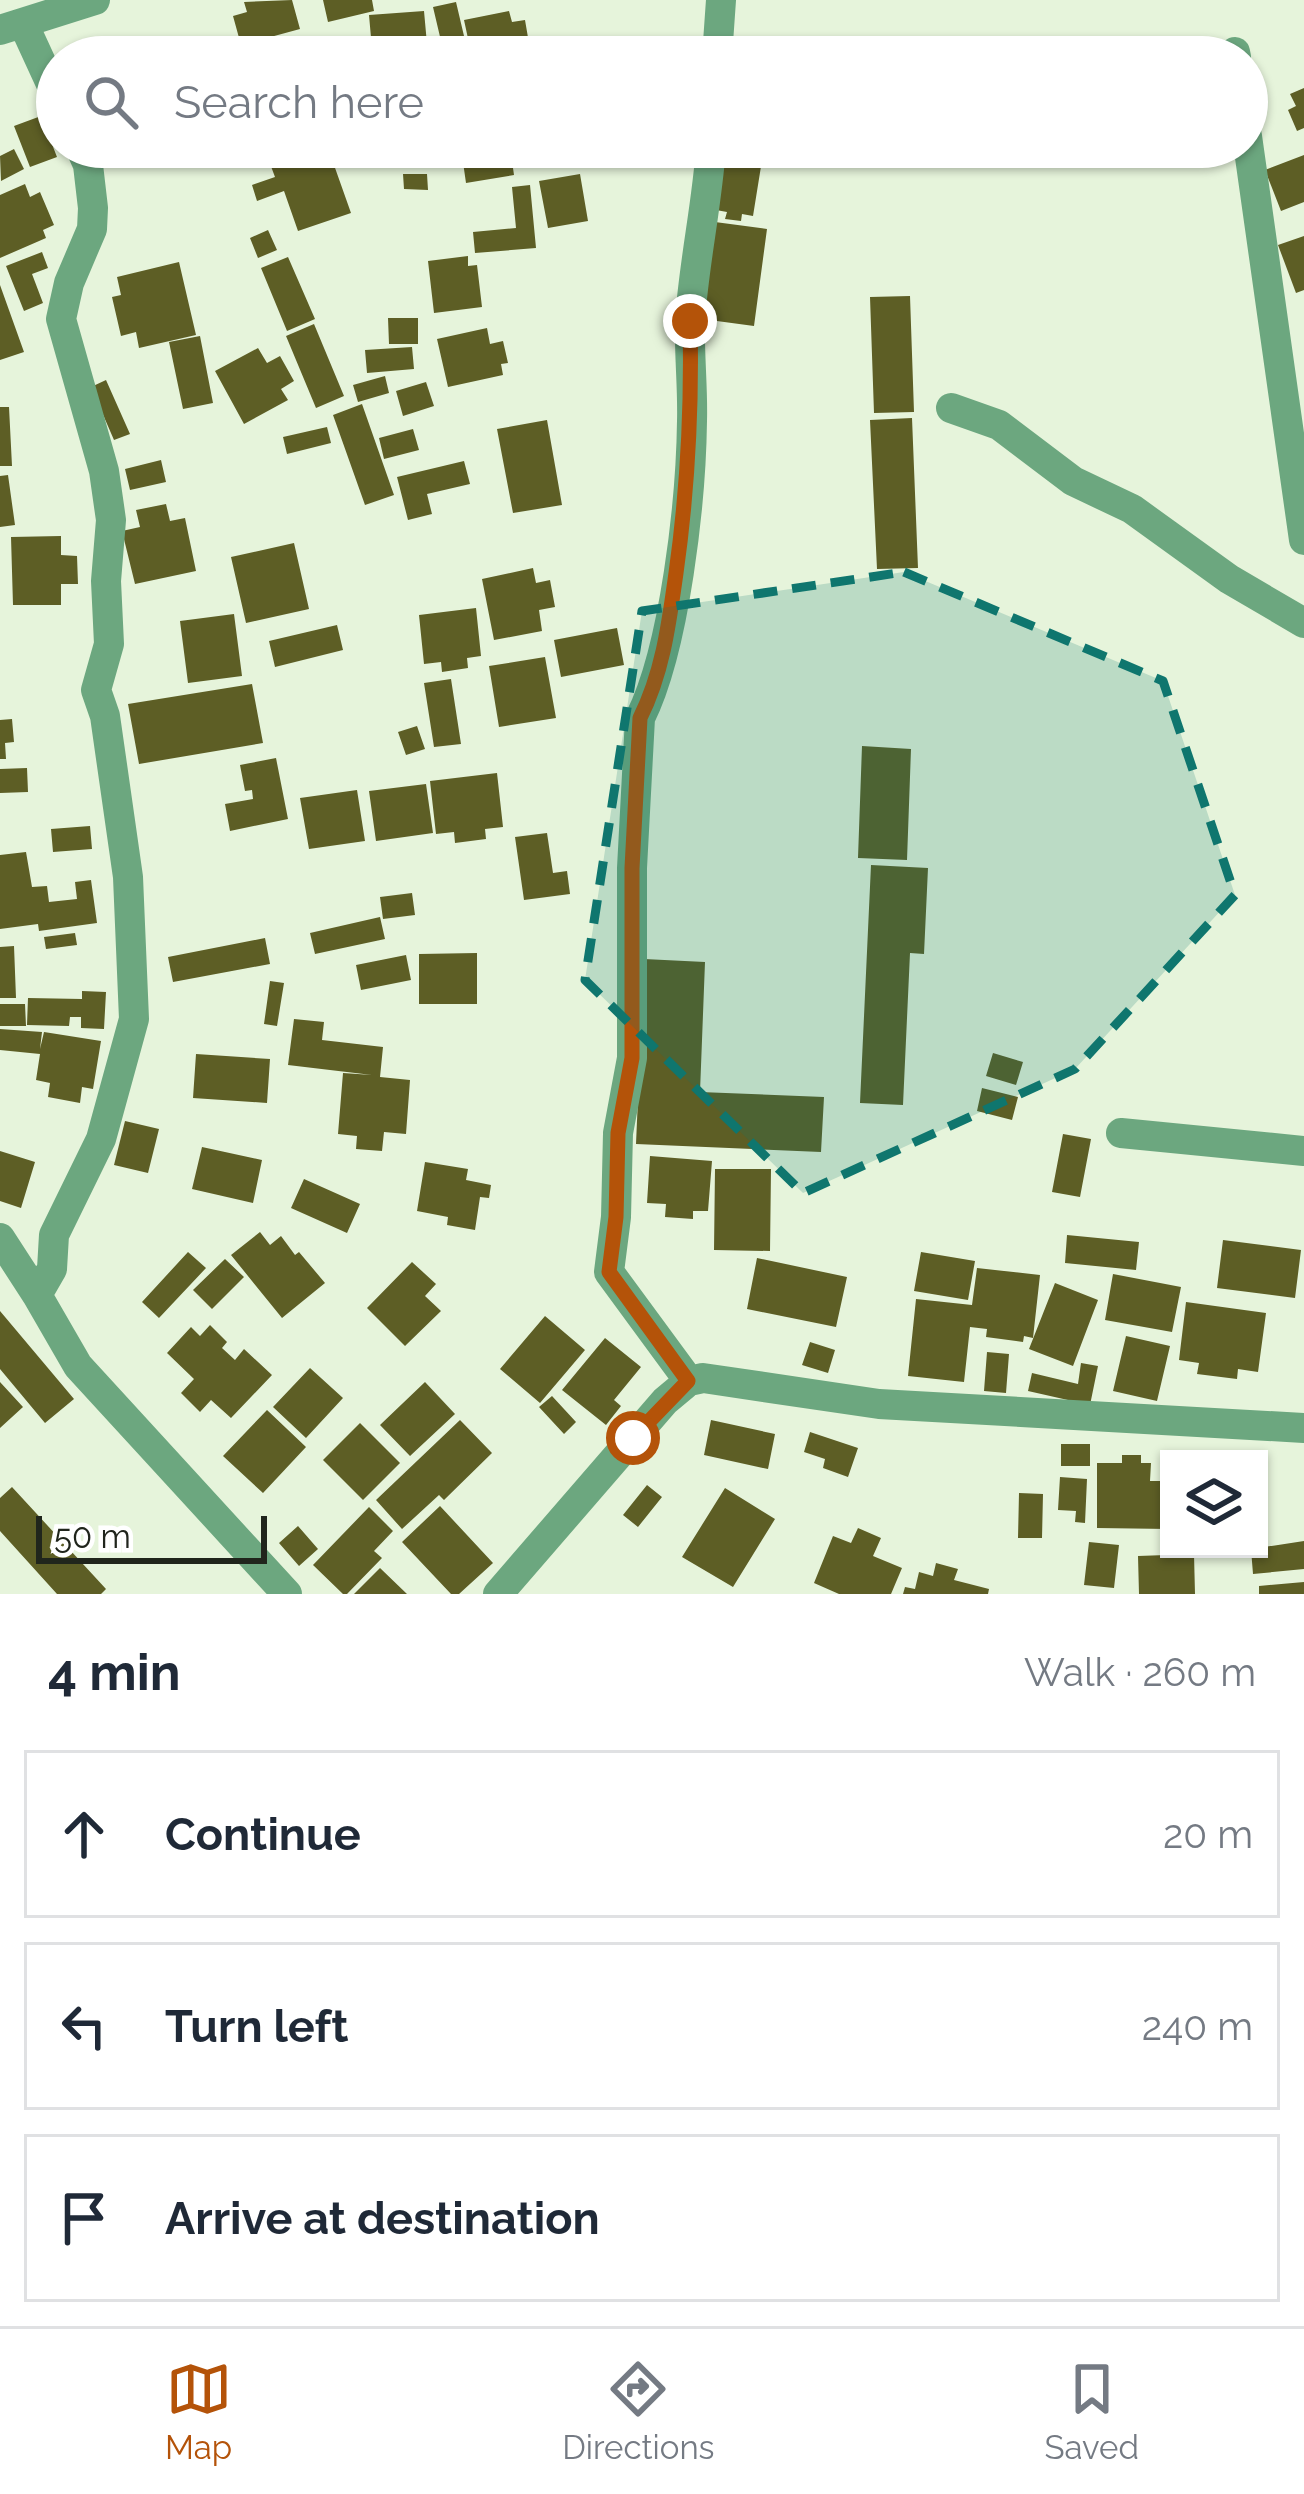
<!DOCTYPE html>
<html lang="en">
<head>
<meta charset="utf-8">
<style>
  :root { --surface:#fff; --page:#f2f2f3; --text:#1f2937; --muted:#747a83; --line:#e0e1e3; --accent:#b45309 }
  body { margin:0; font-family:Raleway,sans-serif; background:var(--page); color:var(--text) }
  .controls { position:absolute; right:36px; bottom:36px; display:grid; overflow:hidden; border-radius:0px; box-shadow:0 3px 9px #0004 }
  .controls button { width:108px; height:108px; display:grid; place-items:center; padding:0; border:0; border-bottom:3px solid var(--line); background:var(--surface); color:var(--text); font:60px sans-serif }
  .scale { position:absolute; left:36px; bottom:30px; width:231px; box-sizing:border-box; padding-left:12px; border:6px solid #20251c; border-top:0; font-size:33px; line-height:42px; white-space:nowrap; color:#20251c; -webkit-text-stroke:9px #fff; paint-order:stroke }
  .stop { position:absolute; width:36px; height:36px; margin:-27px; border:9px solid #b45309; border-radius:50%; background:#fff }
  .stop.end { background:#b45309; border-color:#fff; box-shadow:0 3px 12px #0008 }
  .list { margin:0; padding:0; list-style:none }
  h2 { display:flex; justify-content:space-between; align-items:center; height:156px; margin:0; padding:0 48px; font-size:51px }
  h2 small { font-size:39px; font-weight:400; color:var(--muted) }
  .list li { display:grid; grid-template-columns:78px 1fr auto; gap:36px; align-items:center; box-sizing:border-box; height:168px; margin:0 24px 24px; padding:0 24px; border:3px solid var(--line); border-radius:0px }
  .list b { display:block; font-size:45px; white-space:nowrap }
  .list em { font-size:39px; font-style:normal; color:var(--muted) }
  .icon { flex:none; width:66px; height:66px; fill:none; stroke:currentColor; stroke-width:2; stroke-linecap:round; stroke-linejoin:round }
  .map { position:relative; flex:none; width:1304px; height:1594px; overflow:hidden }
  .search { position:absolute; background:var(--surface); box-shadow:0 3px 9px #0004; left:36px; right:36px; top:36px; height:132px; display:flex; align-items:center; gap:30px; box-sizing:border-box; padding:0 42px; border-radius:66px; color:var(--muted); font-size:45px }
  .sheet { height:732px; background:var(--surface) }
  nav { display:flex; justify-content:space-around; align-items:center; box-sizing:border-box; height:168px; border-top:3px solid var(--line); background:var(--surface); font-size:33px; color:var(--muted) }
  nav a { display:grid; justify-items:center; gap:6px }
  nav .on { color:var(--accent) }
  .map>svg:first-child { display:block }
  .building { fill:#5d5e25 }
  .lines { fill:none; stroke-linecap:round; stroke-linejoin:round }
  .street { stroke:#6ca77f; stroke-width:30 }
  .route { stroke:#b45309; stroke-width:15 }
  .marked { fill:#0f766e; fill-opacity:0.2; stroke:#0f766e; stroke-width:9; stroke-dasharray:24 15; stroke-linejoin:round }
</style>
</head>
<body>
<div class="map">
<svg width="1304" height="1594" viewBox="0 0 1304 1594">
  <rect width="100%" height="100%" fill="#e6f4db"/>
  <!-- building -->
  <path class="building" d="M 292,0 L 300,29 L 241,45 L 233,16 L 247,12 L 244,2 Z
    M 323,0 L 372,0 L 374,11 L 328,22 Z
    M 456,2 L 464,36 L 441,41 L 433,7 Z
    M 424,11 L 427,44 L 372,49 L 369,15 Z
    M 509,11 L 512,22 L 525,20 L 531,55 L 472,57 L 464,20 Z
    M 271,42 L 275,57 L 219,57 L 219,55 Z
    M 1304,88 L 1304,128 L 1297,131 L 1288,110 L 1296,106 L 1290,94 Z
    M 41,116 L 57,157 L 30,167 L 14,126 Z
    M 309,147 L 372,147 L 374,151 L 334,165 L 351,213 L 298,231 L 284,191 L 257,201 L 252,185 L 275,177 L 269,161 Z
    M 452,147 L 510,147 L 514,175 L 466,183 L 463,162 L 455,164 Z
    M 583,147 L 660,147 L 661,165 L 584,168 Z
    M 726,148 L 763,154 L 753,216 L 742,214 L 741,221 L 725,219 L 727,212 L 716,210 Z
    M 14,149 L 24,169 L 1,181 L 0,156 Z
    M 1304,155 L 1304,202 L 1281,211 L 1265,170 Z
    M 403,174 L 427,174 L 428,190 L 404,189 Z
    M 580,174 L 588,221 L 548,228 L 539,181 Z
    M 25,184 L 30,197 L 40,192 L 54,225 L 43,230 L 46,238 L 0,258 L 0,195 Z
    M 530,185 L 536,248 L 475,253 L 473,232 L 516,228 L 512,187 Z
    M 715,222 L 767,229 L 754,326 L 702,319 Z
    M 268,230 L 277,250 L 258,258 L 250,238 Z
    M 1304,236 L 1304,290 L 1296,293 L 1278,245 Z
    M 42,252 L 48,268 L 32,274 L 43,303 L 24,311 L 6,266 Z
    M 468,256 L 468,266 L 477,265 L 482,307 L 434,313 L 428,261 Z
    M 288,257 L 315,319 L 287,331 L 261,268 Z
    M 179,262 L 196,335 L 139,348 L 136,332 L 121,336 L 112,297 L 121,295 L 117,277 Z
    M 0,285 L 24,352 L 0,360 Z
    M 910,296 L 914,412 L 874,413 L 870,297 Z
    M 388,318 L 418,318 L 418,344 L 389,344 Z
    M 314,324 L 344,396 L 316,408 L 286,336 Z
    M 487,328 L 490,344 L 503,341 L 508,363 L 501,364 L 503,375 L 448,387 L 437,339 Z
    M 200,336 L 213,403 L 183,409 L 169,342 Z
    M 412,347 L 414,369 L 367,373 L 365,350 Z
    M 258,348 L 267,363 L 280,356 L 294,381 L 281,389 L 288,400 L 244,424 L 215,371 Z
    M 385,376 L 389,393 L 358,402 L 353,385 Z
    M 106,380 L 130,434 L 114,440 L 91,387 Z
    M 426,382 L 434,406 L 403,416 L 396,391 Z
    M 362,404 L 394,495 L 365,505 L 333,415 Z
    M 0,407 L 9,407 L 12,466 L 0,466 Z
    M 912,418 L 918,568 L 877,569 L 870,420 Z
    M 547,420 L 562,505 L 513,513 L 497,429 Z
    M 327,427 L 331,443 L 287,454 L 283,437 Z
    M 413,429 L 419,450 L 384,459 L 379,438 Z
    M 161,460 L 166,482 L 130,490 L 125,469 Z
    M 464,461 L 470,484 L 427,494 L 432,514 L 408,520 L 397,477 Z
    M 8,475 L 15,525 L 0,527 L 0,476 Z
    M 166,504 L 170,521 L 185,518 L 196,571 L 135,584 L 122,531 L 140,527 L 136,510 Z
    M 61,536 L 61,555 L 77,556 L 78,584 L 61,584 L 61,605 L 13,605 L 11,537 Z
    M 294,543 L 309,609 L 246,623 L 231,557 Z
    M 533,568 L 536,583 L 550,580 L 555,607 L 539,610 L 542,631 L 494,640 L 482,579 Z
    M 476,608 L 481,656 L 467,658 L 468,668 L 442,672 L 441,662 L 424,664 L 419,615 Z
    M 234,614 L 242,676 L 188,683 L 180,621 Z
    M 337,625 L 343,650 L 275,667 L 269,641 Z
    M 617,628 L 624,665 L 561,677 L 554,640 Z
    M 545,657 L 556,718 L 499,727 L 489,666 Z
    M 451,679 L 461,744 L 434,747 L 424,683 Z
    M 252,684 L 263,743 L 139,764 L 128,704 Z
    M 12,719 L 14,742 L 5,743 L 6,759 L 0,759 L 0,720 Z
    M 417,726 L 425,749 L 406,755 L 398,732 Z
    M 862,746 L 911,749 L 907,860 L 858,858 Z
    M 276,758 L 288,819 L 230,831 L 225,804 L 253,799 L 252,790 L 245,791 L 240,765 Z
    M 27,768 L 28,792 L 0,793 L 0,769 Z
    M 497,773 L 503,827 L 485,829 L 486,839 L 455,843 L 454,832 L 436,834 L 430,781 Z
    M 426,784 L 433,833 L 376,841 L 369,791 Z
    M 357,790 L 365,841 L 309,849 L 300,798 Z
    M 90,826 L 92,849 L 53,852 L 51,829 Z
    M 547,833 L 553,873 L 567,871 L 570,894 L 524,900 L 515,837 Z
    M 26,852 L 32,887 L 47,886 L 49,902 L 77,899 L 75,882 L 91,880 L 97,923 L 39,931 L 38,924 L 0,929 L 0,855 Z
    M 871,865 L 928,868 L 924,954 L 910,953 L 903,1105 L 860,1103 Z
    M 412,893 L 415,915 L 383,919 L 380,897 Z
    M 380,917 L 385,939 L 315,954 L 310,933 Z
    M 75,933 L 77,945 L 46,949 L 44,937 Z
    M 265,938 L 270,964 L 173,982 L 168,957 Z
    M 14,946 L 16,998 L 0,998 L 0,947 Z
    M 477,953 L 477,1004 L 419,1004 L 419,954 Z
    M 406,955 L 411,980 L 361,990 L 356,965 Z
    M 644,959 L 705,962 L 700,1092 L 824,1097 L 821,1152 L 636,1144 Z
    M 270,981 L 284,983 L 277,1026 L 264,1024 Z
    M 82,991 L 106,992 L 104,1029 L 81,1028 L 81,1017 L 70,1017 L 69,1026 L 27,1025 L 28,998 L 82,999 Z
    M 0,1004 L 25,1004 L 26,1026 L 0,1026 Z
    M 294,1019 L 324,1022 L 322,1040 L 383,1047 L 380,1077 L 410,1080 L 406,1134 L 384,1132 L 382,1151 L 356,1149 L 357,1136 L 338,1134 L 343,1073 L 372,1075 L 288,1065 Z
    M 0,1029 L 42,1032 L 40,1049 L 44,1032 L 101,1041 L 93,1089 L 82,1087 L 80,1103 L 48,1097 L 50,1083 L 36,1080 L 40,1054 L 0,1050 Z
    M 993,1053 L 1023,1062 L 1016,1085 L 986,1076 Z
    M 196,1054 L 270,1059 L 267,1103 L 193,1098 Z
    M 982,1088 L 1018,1097 L 1012,1120 L 977,1111 Z
    M 125,1121 L 159,1129 L 148,1173 L 114,1165 Z
    M 1063,1134 L 1091,1139 L 1080,1197 L 1052,1192 Z
    M 202,1147 L 262,1160 L 253,1203 L 192,1189 Z
    M 0,1151 L 35,1162 L 21,1208 L 0,1201 Z
    M 650,1156 L 712,1161 L 708,1211 L 693,1211 L 693,1219 L 665,1217 L 666,1204 L 647,1203 Z
    M 425,1162 L 468,1169 L 466,1180 L 491,1185 L 489,1198 L 480,1197 L 475,1230 L 447,1225 L 448,1217 L 417,1211 Z
    M 715,1169 L 771,1169 L 770,1251 L 714,1250 Z
    M 304,1179 L 360,1204 L 347,1233 L 291,1208 Z
    M 260,1232 L 270,1245 L 281,1236 L 295,1255 L 299,1252 L 325,1283 L 282,1318 L 231,1255 Z
    M 1067,1235 L 1139,1242 L 1136,1270 L 1065,1263 Z
    M 1223,1240 L 1301,1250 L 1295,1298 L 1217,1288 Z
    M 188,1252 L 206,1268 L 159,1318 L 142,1302 Z
    M 921,1252 L 975,1261 L 968,1300 L 914,1291 Z
    M 757,1258 L 847,1277 L 836,1327 L 747,1309 Z
    M 225,1259 L 244,1277 L 212,1309 L 193,1290 Z
    M 412,1262 L 436,1284 L 425,1296 L 441,1311 L 405,1346 L 367,1308 Z
    M 977,1268 L 1040,1275 L 1033,1338 L 1024,1336 L 1023,1342 L 986,1337 L 987,1329 L 970,1327 L 964,1382 L 908,1376 L 916,1299 L 972,1305 Z
    M 1113,1274 L 1181,1287 L 1172,1332 L 1105,1320 Z
    M 1055,1283 L 1098,1300 L 1073,1366 L 1029,1349 Z
    M 1186,1302 L 1266,1313 L 1258,1372 L 1238,1369 L 1237,1379 L 1197,1374 L 1199,1363 L 1179,1360 Z
    M 0,1311 L 74,1399 L 45,1423 L 0,1369 Z
    M 545,1316 L 585,1350 L 540,1403 L 500,1369 Z
    M 210,1325 L 227,1342 L 222,1348 L 235,1360 L 244,1349 L 272,1375 L 231,1418 L 211,1400 L 200,1412 L 181,1393 L 194,1379 L 167,1353 L 191,1327 L 200,1336 Z
    M 1126,1336 L 1170,1346 L 1157,1401 L 1113,1391 Z
    M 605,1338 L 641,1367 L 614,1400 L 621,1406 L 606,1425 L 562,1390 Z
    M 810,1342 L 835,1350 L 828,1373 L 802,1365 Z
    M 987,1352 L 1009,1354 L 1006,1393 L 984,1391 Z
    M 1081,1363 L 1098,1366 L 1090,1405 L 1028,1391 L 1032,1373 L 1078,1384 Z
    M 310,1368 L 343,1398 L 306,1438 L 273,1407 Z
    M 0,1382 L 23,1407 L 0,1428 Z
    M 425,1382 L 455,1414 L 410,1456 L 380,1425 Z
    M 552,1396 L 576,1422 L 564,1434 L 539,1407 Z
    M 267,1410 L 306,1447 L 263,1493 L 223,1456 Z
    M 460,1420 L 492,1453 L 444,1500 L 439,1495 L 402,1529 L 376,1500 Z
    M 711,1420 L 775,1434 L 768,1469 L 704,1455 Z
    M 360,1423 L 400,1463 L 363,1500 L 323,1460 Z
    M 810,1432 L 858,1448 L 848,1477 L 823,1468 L 825,1459 L 804,1452 Z
    M 1061,1444 L 1090,1444 L 1090,1466 L 1061,1466 Z
    M 1122,1455 L 1141,1455 L 1141,1463 L 1151,1463 L 1150,1481 L 1169,1481 L 1169,1529 L 1097,1528 L 1097,1463 L 1122,1463 Z
    M 1060,1477 L 1087,1479 L 1085,1523 L 1075,1522 L 1076,1511 L 1058,1510 Z
    M 647,1485 L 662,1497 L 638,1527 L 623,1515 Z
    M 12,1487 L 106,1589 L 101,1594 L 57,1594 L 0,1531 L 0,1498 Z
    M 725,1488 L 775,1519 L 733,1587 L 682,1557 Z
    M 1019,1493 L 1043,1494 L 1042,1538 L 1018,1538 Z
    M 440,1506 L 493,1563 L 459,1594 L 451,1594 L 402,1542 Z
    M 369,1507 L 393,1531 L 374,1551 L 382,1558 L 347,1594 L 343,1594 L 313,1565 Z
    M 298,1526 L 318,1549 L 299,1566 L 279,1543 Z
    M 858,1528 L 881,1538 L 873,1556 L 902,1568 L 891,1594 L 839,1594 L 814,1583 L 833,1536 L 851,1543 Z
    M 1304,1541 L 1304,1569 L 1253,1574 L 1251,1549 Z
    M 1089,1542 L 1119,1545 L 1114,1588 L 1084,1585 Z
    M 1194,1554 L 1195,1594 L 1139,1594 L 1138,1556 Z
    M 936,1563 L 958,1569 L 954,1580 L 989,1589 L 988,1594 L 903,1594 L 905,1587 L 915,1589 L 919,1572 L 933,1576 Z
    M 380,1568 L 407,1594 L 354,1594 Z
    M 1304,1582 L 1304,1594 L 1259,1594 L 1259,1586 Z"/>
  <g class="lines">
    <!-- street -->
    <path class="street" d="M 23,23 L 57,97
      M 0,30 L 95,0
      M 1235,52 L 1236,57
      M 717,57 L 721,0
      M 1247,136 L 1304,540
      M 80,147 L 88,165 L 93,208 L 92,229 L 69,283 L 61,319 L 104,471 L 111,520 L 106,581 L 109,644 L 96,690 L 105,716 L 128,877 L 134,1019 L 101,1139 L 54,1235 L 52,1269 L 37,1295 L 78,1366 L 287,1594
      M 951,408 L 999,425 L 1073,481 L 1132,509 L 1229,579 L 1304,623
      M 1121,1133 L 1304,1151
      M 0,1238 L 37,1295
      M 689,1381 L 609,1272 L 616,1217 L 618,1133 L 632,1058 L 632,868 L 640,718 C 675,648 691,501 692,421 C 693,388 689,354 690,320 C 694,262 707,205 711,147
      M 498,1594 L 665,1401 L 689,1381 L 703,1378 L 879,1404 L 1304,1428"/>
  </g>
  <g class="lines">
    <!-- route -->
    <path class="route" d="M 633,1438 L 688,1381 L 609,1272 L 616,1217 L 618,1133 L 632,1058 L 632,868 L 640,718 C 663,672 669,623 676,573 C 688,488 692,406 690,321"/>
  </g>
  <!-- marked area -->
  <path class="marked" d="M 904,572 L 1163,681 L 1235,895 L 1075,1069 L 803,1193 L 585,980 L 642,611 Z"/>
</svg>
<div class="controls">
<button><svg class="icon" aria-label="layers" viewBox="0 0 24 24"><path d="M12 4l9 5-9 5-9-5zM3 14l9 5 9-5"/></svg></button>
</div>
<div class="scale">50 m</div>
<div class="stop" style="left:633px;top:1438px"></div>
<div class="stop end" style="left:690px;top:321px"></div>
<div class="search"><svg class="icon" aria-label="search" viewBox="0 0 24 24"><circle cx="10" cy="10" r="6"/><path d="M15 15l6 6"/></svg>Search here</div>
</div>
<section class="sheet">
<h2>4 min<small>Walk · 260 m</small></h2>
<ul class="list">
<li><svg class="icon" aria-label="ahead" viewBox="0 0 24 24"><path d="M12 20V5M6 11l6-6 6 6"/></svg><div><b>Continue</b></div><em>20 m</em></li>
<li><svg class="icon" aria-label="left" viewBox="0 0 24 24"><path d="M17 20v-9H6M10 6l-5 5 5 5"/></svg><div><b>Turn left</b></div><em>240 m</em></li>
<li><svg class="icon" aria-label="arrive" viewBox="0 0 24 24"><path d="M6 21V4h12l-3 4 3 4H6"/></svg><div><b>Arrive at destination</b></div></li>
</ul>
</section>
<nav>
<a class="on"><svg class="icon" aria-label="map" viewBox="0 0 24 24"><path d="M3 6l6-2 6 2 6-2v14l-6 2-6-2-6 2zM9 4v14M15 6v14"/></svg>Map</a>
<a><svg class="icon" aria-label="directions" viewBox="0 0 24 24"><path d="M12 3l9 9-9 9-9-9zM9 14v-3h6M13 9l2 2-2 2"/></svg>Directions</a>
<a><svg class="icon" aria-label="saved" viewBox="0 0 24 24"><path d="M7 4h10v16l-5-4-5 4z"/></svg>Saved</a>
</nav>
</body>
</html>
